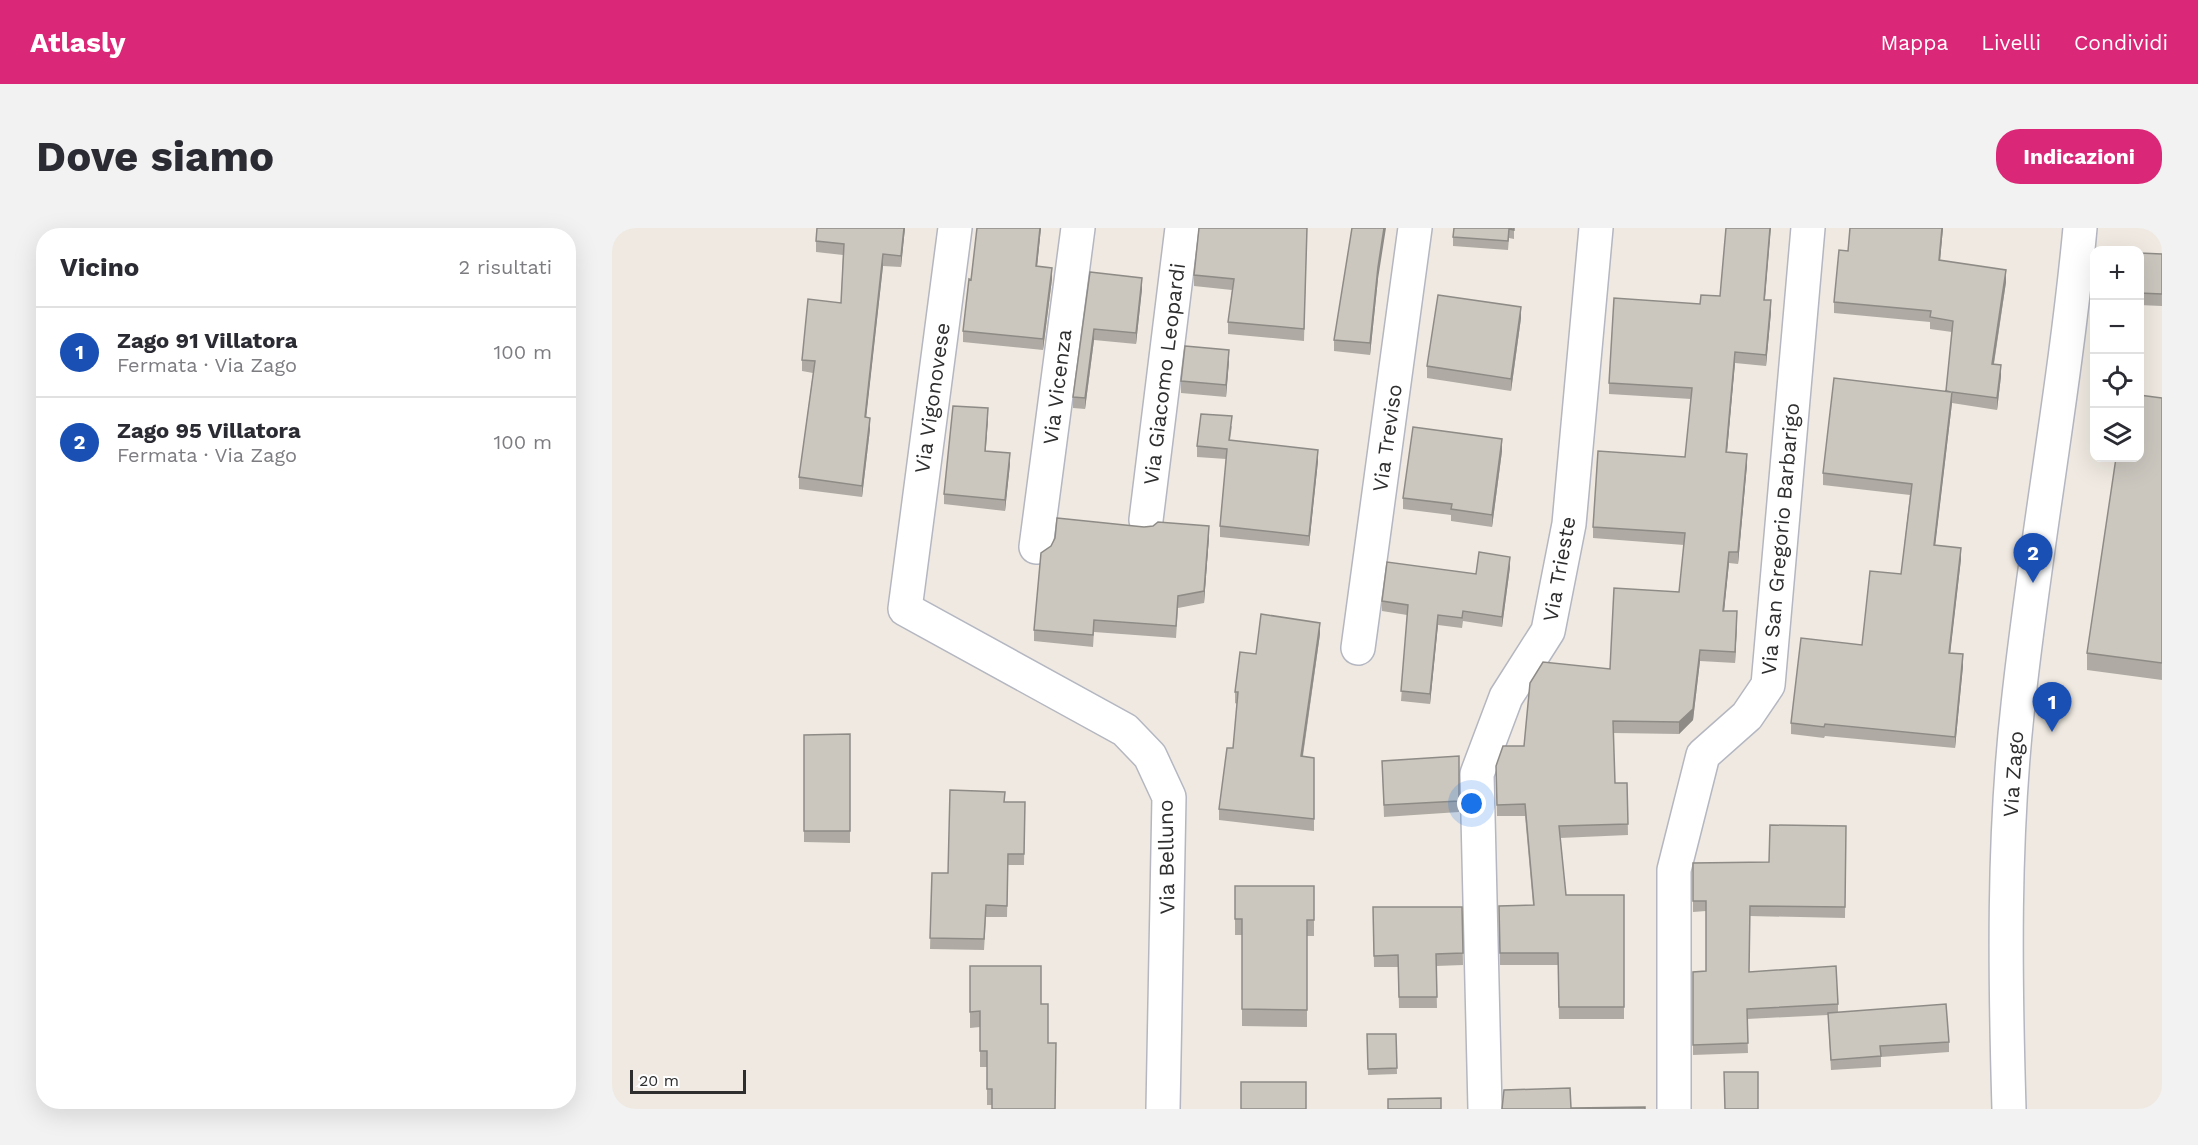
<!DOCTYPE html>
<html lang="it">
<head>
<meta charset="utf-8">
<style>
  :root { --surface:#fff; --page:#f2f2f3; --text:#2b2b33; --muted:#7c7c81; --line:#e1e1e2; --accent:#db2777 }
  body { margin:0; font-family:"Work Sans",sans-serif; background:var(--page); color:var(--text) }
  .controls { position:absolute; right:18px; top:18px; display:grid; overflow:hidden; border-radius:12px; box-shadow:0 6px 24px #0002 }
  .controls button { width:54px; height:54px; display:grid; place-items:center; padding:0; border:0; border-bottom:2px solid var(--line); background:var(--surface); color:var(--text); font:30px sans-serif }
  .scale { position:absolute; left:18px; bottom:15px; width:116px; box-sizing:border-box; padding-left:6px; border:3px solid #2e2e2e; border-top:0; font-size:16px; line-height:21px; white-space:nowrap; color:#2e2e2e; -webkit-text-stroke:4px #fff; paint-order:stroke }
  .you { position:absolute; left:860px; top:576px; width:21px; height:21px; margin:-15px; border:4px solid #fff; border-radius:50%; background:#1a73e8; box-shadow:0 0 0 9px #1a73e833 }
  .badge { display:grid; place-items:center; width:39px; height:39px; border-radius:50%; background:var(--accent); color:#fff; font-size:20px; font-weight:700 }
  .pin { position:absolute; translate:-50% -50px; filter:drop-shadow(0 2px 3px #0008) }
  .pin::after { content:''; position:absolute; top:32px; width:21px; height:18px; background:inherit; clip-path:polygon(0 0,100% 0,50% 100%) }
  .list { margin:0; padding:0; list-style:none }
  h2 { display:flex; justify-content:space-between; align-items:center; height:78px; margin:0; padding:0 24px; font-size:26px }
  h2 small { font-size:20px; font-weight:400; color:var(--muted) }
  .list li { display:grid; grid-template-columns:39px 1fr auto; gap:18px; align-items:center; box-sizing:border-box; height:90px; padding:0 24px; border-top:2px solid var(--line) }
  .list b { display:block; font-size:22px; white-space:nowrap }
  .list p { margin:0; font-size:20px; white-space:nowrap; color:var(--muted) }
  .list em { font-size:20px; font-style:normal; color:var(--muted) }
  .icon { flex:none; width:33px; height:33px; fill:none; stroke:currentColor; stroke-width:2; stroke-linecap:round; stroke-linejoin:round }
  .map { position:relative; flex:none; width:1550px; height:881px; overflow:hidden; border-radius:24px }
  header { display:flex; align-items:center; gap:36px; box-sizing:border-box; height:84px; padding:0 30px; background:var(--accent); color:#fff }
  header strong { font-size:28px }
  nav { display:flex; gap:33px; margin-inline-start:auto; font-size:21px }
  .intro { display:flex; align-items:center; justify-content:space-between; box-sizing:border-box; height:144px; padding:0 36px }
  h1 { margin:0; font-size:42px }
  .button { padding:15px 27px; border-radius:24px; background:var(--accent); color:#fff; font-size:21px; font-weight:700 }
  main { display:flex; gap:36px; padding:0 36px }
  aside { flex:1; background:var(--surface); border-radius:24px; box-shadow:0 6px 24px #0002 }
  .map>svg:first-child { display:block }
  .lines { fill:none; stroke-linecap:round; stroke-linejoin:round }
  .minor-casing { stroke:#b4b7c1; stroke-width:36 }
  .minor { stroke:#fff; stroke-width:33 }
  .wall { fill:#afaba4 }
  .shaded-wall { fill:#8e8b86 }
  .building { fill:#cbc7bf; stroke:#8e8b86; stroke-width:1.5 }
  .labels { text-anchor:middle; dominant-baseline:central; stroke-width:4.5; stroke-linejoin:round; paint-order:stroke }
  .street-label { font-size:21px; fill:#2e2e2e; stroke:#fff }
</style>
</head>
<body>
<header>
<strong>Atlasly</strong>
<nav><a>Mappa</a><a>Livelli</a><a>Condividi</a></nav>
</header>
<div class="intro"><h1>Dove siamo</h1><a class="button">Indicazioni</a></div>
<main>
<aside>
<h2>Vicino<small>2 risultati</small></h2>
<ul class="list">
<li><span class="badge" style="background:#1a4fb4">1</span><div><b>Zago 91 Villatora</b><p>Fermata · Via Zago</p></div><em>100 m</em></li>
<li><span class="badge" style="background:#1a4fb4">2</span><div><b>Zago 95 Villatora</b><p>Fermata · Via Zago</p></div><em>100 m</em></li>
</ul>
</aside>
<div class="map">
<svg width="1550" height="881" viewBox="0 0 1550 881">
  <rect width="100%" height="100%" fill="#efe9e1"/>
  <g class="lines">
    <defs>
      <path id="minor" d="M 343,0 L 293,381 L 513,502 L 538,528 L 557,569 L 551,881
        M 534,292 L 570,0
        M 424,319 L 466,0
        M 746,420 L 803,0
        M 873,881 L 865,546 L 894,469 L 936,403 L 957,296 L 984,0
        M 1062,881 L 1062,642 L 1091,527 L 1135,488 L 1156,457 L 1196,0
        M 1397,881 C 1393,746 1391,611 1406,477 C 1423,318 1453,160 1468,0"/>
    </defs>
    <!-- minor casing -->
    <use href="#minor" class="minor-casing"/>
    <!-- minor -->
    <use href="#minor" class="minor"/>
  </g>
  <!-- wall -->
  <path class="wall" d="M 293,0 L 289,39 L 271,38 L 254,189 L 258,201 L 250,269 L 187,261 L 187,249 L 201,145 L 190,143 L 190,132 L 229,75 L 231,27 L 204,24 L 204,13 Z
    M 429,0 L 425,39 L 440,51 L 431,122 L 351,114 L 351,103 L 359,52 Z
    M 695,0 L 692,113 L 616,106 L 616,94 L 620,62 L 582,58 L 582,47 Z
    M 902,0 L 902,11 L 897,10 L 896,22 L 841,18 L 841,9 Z
    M 1238,0 L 1331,0 L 1328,33 L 1394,54 L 1382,136 L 1389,148 L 1385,182 L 1340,175 L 1323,317 L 1349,331 L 1338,425 L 1351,438 L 1343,520 L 1213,508 L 1212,510 L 1179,506 L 1179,495 L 1250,417 L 1289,346 L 1298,267 L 1211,257 L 1211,245 L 1334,163 L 1340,104 L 1318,101 L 1318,94 L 1222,85 L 1222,74 L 1236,23 Z
    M 1527,25 L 1550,26 L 1550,78 L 1527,77 Z
    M 478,44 L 530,61 L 524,116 L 482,112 L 473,181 L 461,180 L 461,169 Z
    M 766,51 L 758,127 L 722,123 L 722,112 Z
    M 1153,72 L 1159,84 L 1154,138 L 1123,135 L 1115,224 L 1135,237 L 1126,336 L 1117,335 L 1112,383 L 1125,395 L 1123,435 L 1088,433 L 1081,492 L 1067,506 L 1001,505 L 1003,555 L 1015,555 L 1016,607 L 948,610 L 954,667 L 1012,667 L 1012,791 L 947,791 L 946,737 L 888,737 L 887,678 L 921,677 L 913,588 L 885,588 L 884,549 L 912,518 L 998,441 L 1067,364 L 1072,317 L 981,310 L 981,299 L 1073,229 L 1079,171 L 997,166 L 997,155 L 1088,76 Z
    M 909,90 L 899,163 L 815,150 L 815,138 Z
    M 617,133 L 614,169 L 569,165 L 569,153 Z
    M 1550,170 L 1550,452 L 1475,442 L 1475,425 Z
    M 376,191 L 373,223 L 398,236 L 393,283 L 332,276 L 332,266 Z
    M 620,198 L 618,212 L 706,233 L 697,318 L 608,309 L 608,298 L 614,231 L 585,229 L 585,218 Z
    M 890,223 L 880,299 L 839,293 L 839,287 L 791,281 L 791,270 Z
    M 597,309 L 592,375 L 566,380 L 564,410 L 482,404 L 481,419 L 422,413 L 422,402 L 439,318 Z
    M 898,339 L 890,399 L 851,393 L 850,400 L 826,397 L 818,476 L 789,473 L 795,387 L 770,383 L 770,373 L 864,346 Z
    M 708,406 L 691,528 L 702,530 L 702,603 L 607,592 L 607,581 L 621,520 L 625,476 L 623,475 L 623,464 L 644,426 Z
    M 238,506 L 238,615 L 192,614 L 192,507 Z
    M 847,528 L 847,584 L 772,589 L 770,533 Z
    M 393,574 L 413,574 L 412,637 L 396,637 L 395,689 L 374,689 L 372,722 L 318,721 L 320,645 L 336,645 Z
    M 1234,598 L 1233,690 L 1138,688 L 1137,744 L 1226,776 L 1226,784 L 1337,814 L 1337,824 L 1269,829 L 1269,839 L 1219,842 L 1216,787 L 1135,791 L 1136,825 L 1081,827 L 1081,744 L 1094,743 L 1094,683 L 1081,684 L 1081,635 L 1157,634 Z
    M 623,658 L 702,658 L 702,708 L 695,708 L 695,799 L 630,798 L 630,707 L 623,707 Z
    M 761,679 L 850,679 L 851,737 L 824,738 L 825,780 L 787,780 L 786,739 L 762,739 Z
    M 358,738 L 429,738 L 380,877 L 375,877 L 375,839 L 368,839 L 368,799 L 358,800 Z
    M 755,806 L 784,806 L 785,846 L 756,847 Z"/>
  <!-- shaded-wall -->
  <path class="shaded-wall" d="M 292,0 L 293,0 L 289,39 L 289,28 Z
    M 428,0 L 429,0 L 424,49 L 424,38 Z
    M 772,0 L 774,0 L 766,51 L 758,127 L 758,115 L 766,39 Z
    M 1158,0 L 1159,0 L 1152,83 L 1152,72 Z
    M 1330,0 L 1331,0 L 1327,44 L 1327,32 Z
    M 271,26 L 271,38 L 253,200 L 253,189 Z
    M 440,40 L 440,51 L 431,122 L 431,111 Z
    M 1394,42 L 1394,54 L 1380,147 L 1380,136 Z
    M 530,50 L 530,61 L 524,116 L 524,105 Z
    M 1159,72 L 1159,84 L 1154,138 L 1154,127 Z
    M 909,79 L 909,90 L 899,163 L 899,151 Z
    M 482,101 L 482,112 L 473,181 L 473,170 Z
    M 617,122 L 617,133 L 614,169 L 614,157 Z
    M 1123,124 L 1123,135 L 1114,236 L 1114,224 Z
    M 1389,137 L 1389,148 L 1385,182 L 1385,170 Z
    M 1340,164 L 1340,175 L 1322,328 L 1322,317 Z
    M 376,180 L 376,191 L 373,233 L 373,223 Z
    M 258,190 L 258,201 L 250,269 L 250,258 Z
    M 890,211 L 890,223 L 880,299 L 880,287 Z
    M 706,222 L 706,233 L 697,318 L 697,308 Z
    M 398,225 L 398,236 L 393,283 L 393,272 Z
    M 1135,226 L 1135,237 L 1126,336 L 1126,324 Z
    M 597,298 L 597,309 L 592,375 L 592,363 Z
    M 1349,320 L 1349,331 L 1337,436 L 1337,425 Z
    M 1117,324 L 1117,335 L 1111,394 L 1111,383 Z
    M 898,329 L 898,339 L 890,399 L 890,389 Z
    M 1125,383 L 1125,395 L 1123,435 L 1123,424 Z
    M 826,387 L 826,397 L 818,476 L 818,466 Z
    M 708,395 L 708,406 L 689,539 L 689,528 Z
    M 1088,422 L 1088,433 L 1081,492 L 1067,506 L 1067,494 Z
    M 1351,426 L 1351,438 L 1343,520 L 1343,509 Z"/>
  <!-- building -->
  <path class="building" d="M 205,0 L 292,0 L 289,28 L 271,26 L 253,189 L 258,190 L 250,258 L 187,249 L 203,133 L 190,132 L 196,71 L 229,75 L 232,16 L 204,13 Z
    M 365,0 L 428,0 L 424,38 L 440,40 L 431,111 L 351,103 L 357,51 L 359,52 Z
    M 587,0 L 695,0 L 692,101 L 616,94 L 622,51 L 582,47 Z
    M 740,0 L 772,0 L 766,39 L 758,115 L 722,112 Z
    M 842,0 L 902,0 L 902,2 L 897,1 L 896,13 L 841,9 Z
    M 1114,0 L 1158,0 L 1152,72 L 1159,72 L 1154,127 L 1123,124 L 1114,224 L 1135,226 L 1126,324 L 1117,324 L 1111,383 L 1125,383 L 1123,424 L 1088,422 L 1081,481 L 1067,494 L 1001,493 L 1003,555 L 1015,555 L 1016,596 L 947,598 L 954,667 L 1012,667 L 1012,779 L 947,779 L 946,725 L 888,725 L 887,678 L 922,677 L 913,576 L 885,577 L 884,538 L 891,518 L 912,518 L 918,455 L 931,434 L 998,441 L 1002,360 L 1067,364 L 1073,305 L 981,299 L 986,223 L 1073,229 L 1080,160 L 997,155 L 1002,70 L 1088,76 L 1089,67 L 1108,68 Z
    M 1238,0 L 1330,0 L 1327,32 L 1394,42 L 1380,136 L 1389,137 L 1385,170 L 1340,164 L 1322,317 L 1349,320 L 1337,425 L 1351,426 L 1343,509 L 1213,496 L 1212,499 L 1179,495 L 1189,410 L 1250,417 L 1258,343 L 1289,346 L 1300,256 L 1211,245 L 1222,150 L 1339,164 L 1334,163 L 1341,93 L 1318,89 L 1319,83 L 1222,74 L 1227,22 L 1236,23 Z
    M 1527,25 L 1550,26 L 1550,66 L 1527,65 Z
    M 478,44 L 530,50 L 524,105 L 482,101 L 473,170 L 461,169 Z
    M 826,67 L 909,79 L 899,151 L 815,138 Z
    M 573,118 L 617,122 L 614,157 L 569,153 Z
    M 1527,167 L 1550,170 L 1550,435 L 1475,425 L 1504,230 L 1527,230 Z
    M 341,178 L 376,180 L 373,223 L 398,225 L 393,272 L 332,266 Z
    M 589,186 L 620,188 L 617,212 L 706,222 L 697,308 L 608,298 L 615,221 L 585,218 Z
    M 801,199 L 890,211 L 880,287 L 839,281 L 840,276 L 791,270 Z
    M 445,290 L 532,299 L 541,298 L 546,294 L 597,298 L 592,363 L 566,368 L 564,398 L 482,392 L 481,407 L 422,402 L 429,325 L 439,318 L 443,310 Z
    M 867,324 L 898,329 L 890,389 L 851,383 L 850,390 L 826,387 L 818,466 L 789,463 L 796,377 L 770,373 L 775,334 L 864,346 Z
    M 649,386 L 708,395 L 689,528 L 702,530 L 702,591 L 607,581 L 615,520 L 621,520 L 626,464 L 623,464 L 628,424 L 644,426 Z
    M 238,506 L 238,603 L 192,603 L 192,507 Z
    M 847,528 L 847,573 L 772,577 L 770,533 Z
    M 338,562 L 393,564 L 392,574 L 413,574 L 412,626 L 396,626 L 395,678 L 374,677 L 372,711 L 318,710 L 320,645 L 336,645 Z
    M 1158,597 L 1234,598 L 1233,679 L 1138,678 L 1137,744 L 1224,738 L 1226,776 L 1135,781 L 1136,815 L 1081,817 L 1081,744 L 1094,743 L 1094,673 L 1081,673 L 1081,635 L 1157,634 Z
    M 623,658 L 702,658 L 702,692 L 695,692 L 695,782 L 630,781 L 630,691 L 623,691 Z
    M 761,679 L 850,679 L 851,725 L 824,726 L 825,769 L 787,769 L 786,727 L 762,728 Z
    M 358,738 L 429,738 L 429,776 L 436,776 L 436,815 L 444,815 L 443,881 L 380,881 L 380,861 L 375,861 L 375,823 L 368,823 L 368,783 L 358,784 Z
    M 1334,776 L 1337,814 L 1268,818 L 1269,828 L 1219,832 L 1216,785 Z
    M 755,806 L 784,806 L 785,840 L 756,841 Z
    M 1112,844 L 1146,844 L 1146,881 L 1113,881 Z
    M 629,854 L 694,854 L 694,881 L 629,881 Z
    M 958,860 L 959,880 L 1033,879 L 1033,881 L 890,881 L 892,862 Z
    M 829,870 L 829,881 L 776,881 L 776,871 Z"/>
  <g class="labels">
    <!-- street labels -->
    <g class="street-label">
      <text transform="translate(552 146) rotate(-83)">Via Giacomo Leopardi</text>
      <text transform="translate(445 159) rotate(-83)">Via Vicenza</text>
      <text transform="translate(320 170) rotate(-82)">Via Vigonovese</text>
      <text transform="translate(775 210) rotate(-82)">Via Treviso</text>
      <text transform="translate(1168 311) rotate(-85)">Via San Gregorio Barbarigo</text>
      <text transform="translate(947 341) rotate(-80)">Via Trieste</text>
      <text transform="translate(1401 546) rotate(-86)">Via Zago</text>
      <text transform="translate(554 629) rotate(-91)">Via Belluno</text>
    </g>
  </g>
</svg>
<div class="controls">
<button>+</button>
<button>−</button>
<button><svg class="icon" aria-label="locate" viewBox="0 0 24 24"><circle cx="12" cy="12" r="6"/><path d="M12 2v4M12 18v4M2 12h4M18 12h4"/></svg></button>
<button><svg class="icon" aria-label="layers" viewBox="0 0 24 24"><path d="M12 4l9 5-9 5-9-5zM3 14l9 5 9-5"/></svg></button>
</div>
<div class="scale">20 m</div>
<div class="you"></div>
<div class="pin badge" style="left:1440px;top:504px;background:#1a4fb4">1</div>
<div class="pin badge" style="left:1421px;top:355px;background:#1a4fb4">2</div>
</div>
</main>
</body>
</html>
